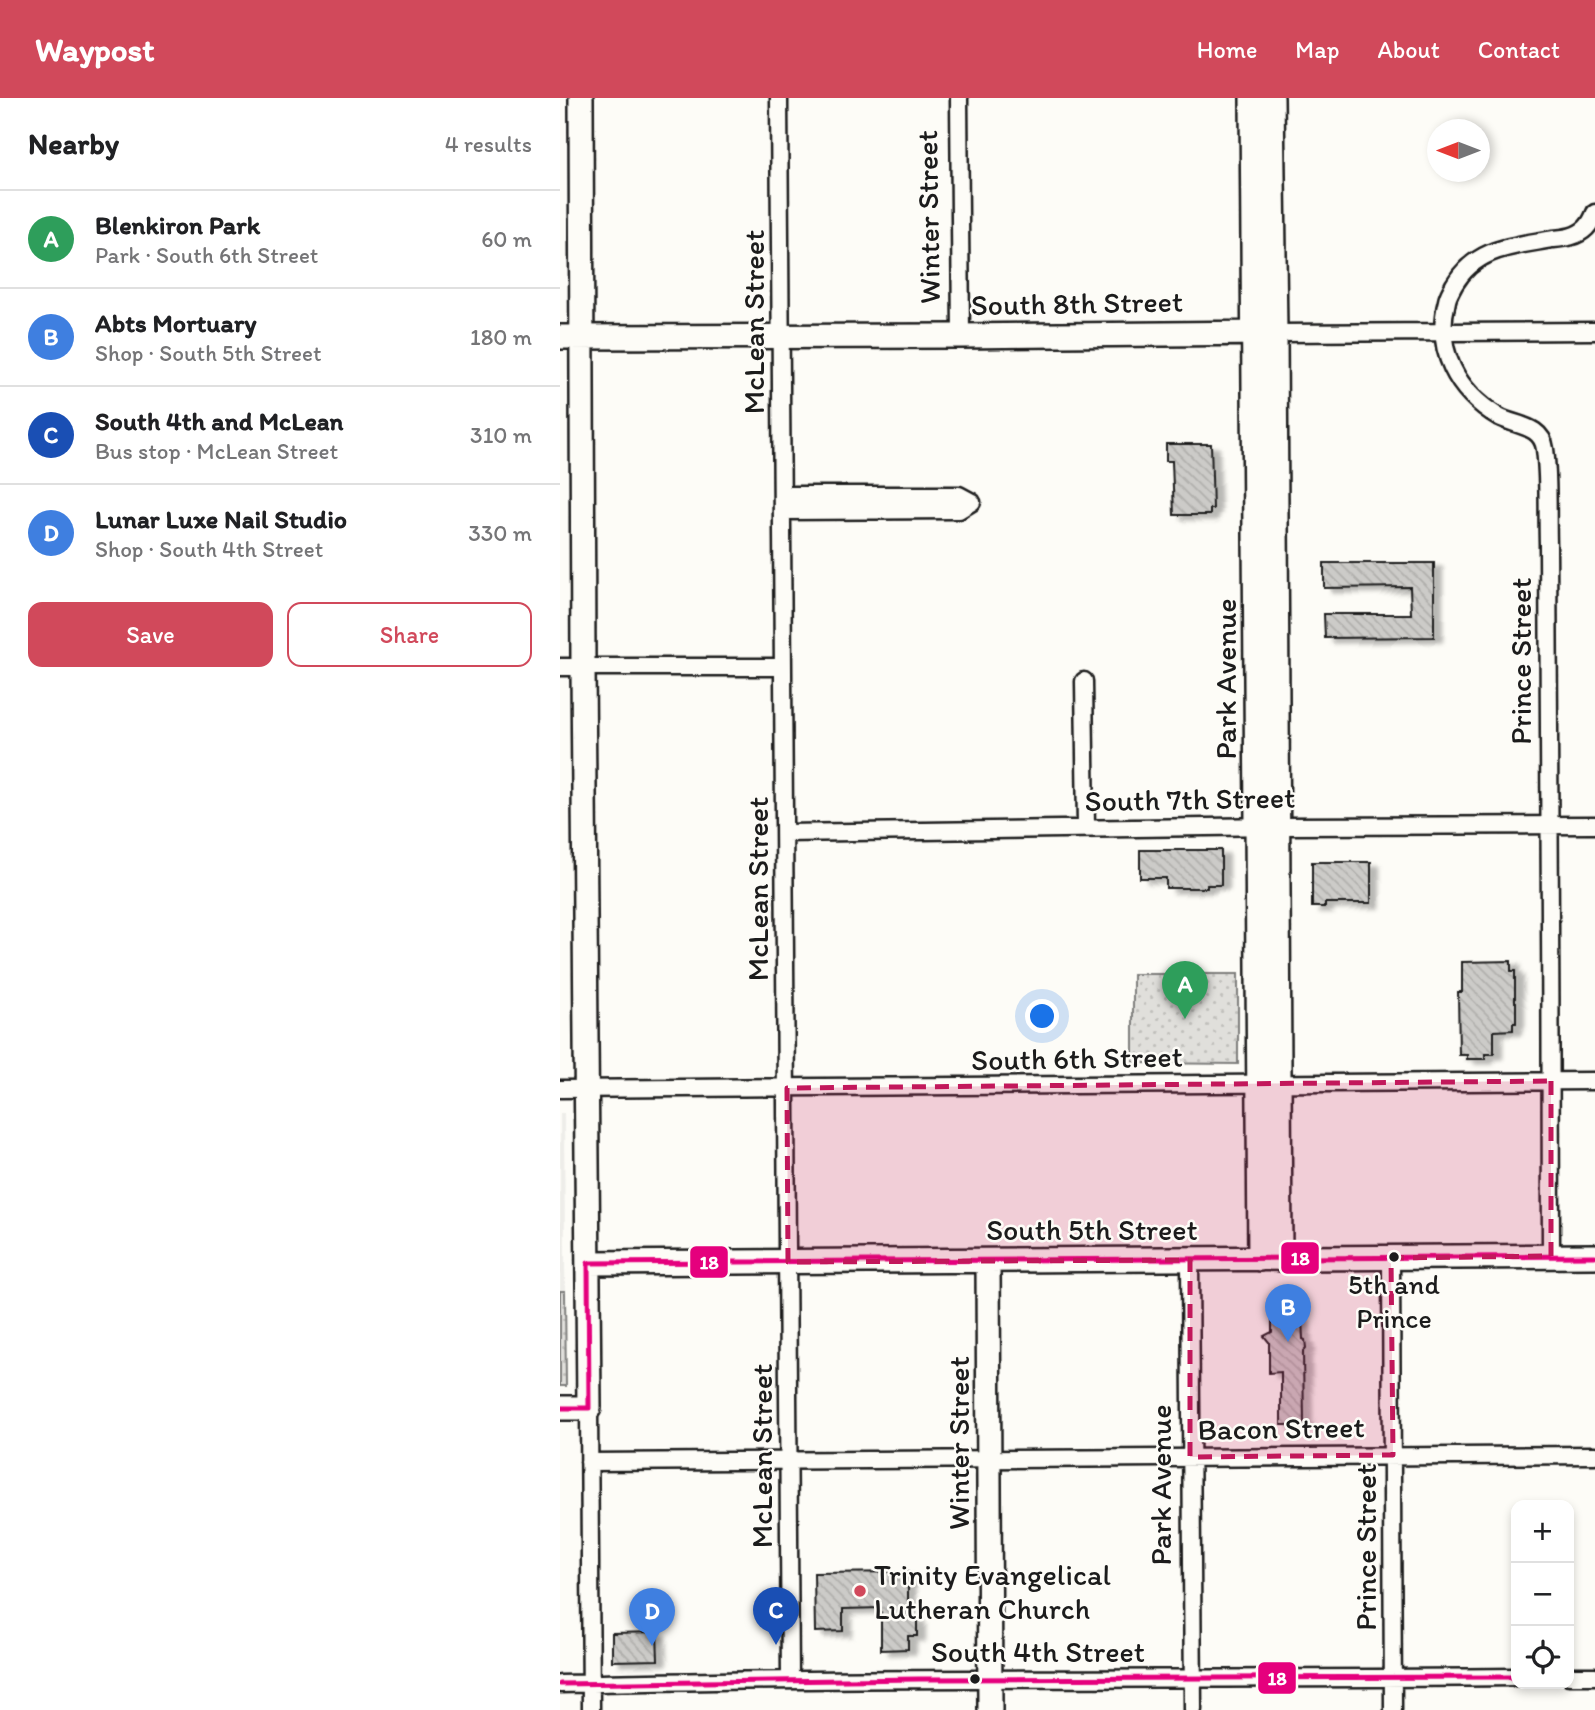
<!DOCTYPE html>
<html lang="en">
<head>
<meta charset="utf-8">
<style>
  :root { --surface:#fff; --page:#f2f2f2; --text:#202124; --muted:#757577; --line:#e0e0e0; --accent:#d1495b }
  body { margin:0; font-family:Itim,sans-serif; background:var(--page); color:var(--text) }
  .controls { position:absolute; right:21px; bottom:21px; display:grid; overflow:hidden; border-radius:14px; box-shadow:0 4px 10px #0003 }
  .controls button { width:63px; height:63px; display:grid; place-items:center; padding:0; border:0; border-bottom:2px solid var(--line); background:var(--surface); color:var(--text); font:35px sans-serif }
  .compass { position:absolute; left:867px; top:21px; width:63px; height:63px; border-radius:50%; background:var(--surface); box-shadow:0 4px 10px #0003; rotate:270deg }
  .you { position:absolute; left:483px; top:919px; width:24px; height:24px; margin:-18px; border:5px solid #fff; border-radius:50%; background:#1a73e8; box-shadow:0 0 0 10px #1a73e833 }
  .badge { display:grid; place-items:center; width:46px; height:46px; border-radius:50%; background:var(--accent); color:#fff; font-size:23px; font-weight:700 }
  .pin { position:absolute; translate:-50% -58px; filter:drop-shadow(0 2px 4px #0008) }
  .pin::after { content:''; position:absolute; top:37px; width:24px; height:21px; background:inherit; clip-path:polygon(0 0,100% 0,50% 100%) }
  .list { margin:0; padding:0; list-style:none }
  h2 { display:flex; justify-content:space-between; align-items:center; height:91px; margin:0; padding:0 28px; font-size:30px }
  h2 small { font-size:23px; font-weight:400; color:var(--muted) }
  .list li { display:grid; grid-template-columns:46px 1fr auto; gap:21px; align-items:center; box-sizing:border-box; height:98px; padding:0 28px; border-top:2px solid var(--line) }
  .list b { display:block; font-size:26px; white-space:nowrap }
  .list p { margin:0; font-size:23px; white-space:nowrap; color:var(--muted) }
  .list em { font-size:23px; font-style:normal; color:var(--muted) }
  .actions { display:flex; gap:14px; padding:21px 28px }
  .actions a { flex:1; padding:16px 0; border:2px solid var(--accent); border-radius:14px; text-align:center; font-size:24px; color:var(--accent) }
  .actions .main { background:var(--accent); color:#fff }
  .icon { flex:none; width:38px; height:38px; fill:none; stroke:currentColor; stroke-width:2; stroke-linecap:round; stroke-linejoin:round }
  .map { position:relative; flex:none; width:1035px; height:1612px; overflow:hidden }
  header { display:flex; align-items:center; gap:42px; box-sizing:border-box; height:98px; padding:0 35px; background:var(--accent); color:#fff }
  header strong { font-size:33px }
  nav { display:flex; gap:38px; margin-inline-start:auto; font-size:24px }
  main { display:flex }
  aside { flex:1; background:var(--surface) }
  .map>svg:first-child { display:block }
  .built { fill:#eeede9 }
  .green { fill:url(#green-dots); stroke:#7e7e7c; stroke-width:2 }
  .building { fill:url(#building-back-hatch); stroke:#1c1c1c; stroke-width:2; filter:url(#shadow) }
  .lines { fill:none; stroke-linecap:round; stroke-linejoin:round }
  .street-casing { stroke:#1c1c1c; stroke-width:21 }
  .secondary-casing { stroke:#1c1c1c; stroke-width:28 }
  .street { stroke:#fdfcf7; stroke-width:16 }
  .secondary { stroke:#fdfcf7; stroke-width:23 }
  .bus-1-casing { stroke:#fdfcf7; stroke-width:10 }
  .bus-1 { stroke:#e5007d; stroke-width:5 }
  .marked { fill:#c2185b; fill-opacity:0.2; stroke:#c2185b; stroke-width:5; stroke-dasharray:14 9; stroke-linejoin:round }
  .bus-dot { fill:#1c1c1c; stroke:#fdfcf7; stroke-width:2.5 }
  .poi-dot { fill:#d1495b; stroke:#fdfcf7; stroke-width:2.5 }
  .labels { text-anchor:middle; dominant-baseline:central; stroke-width:5; stroke-linejoin:round; paint-order:stroke }
  .bus-label { font-size:28px; fill:#1c1c1c; stroke:#fdfcf7 }
  .street-label { font-size:30px; fill:#1c1c1c; stroke:#fdfcf7 }
  .poi-label { font-size:30px; fill:#1c1c1c; stroke:#fdfcf7; text-anchor:start }
  .line-badge { stroke:#fdfcf7; stroke-width:2.5 }
  .badge-label { font-size:19px; text-anchor:middle; font-weight:bold; fill:#fff }
</style>
</head>
<body>
<header>
<strong>Waypost</strong>
<nav><a>Home</a><a>Map</a><a>About</a><a>Contact</a></nav>
</header>
<main>
<aside>
<h2>Nearby<small>4 results</small></h2>
<ul class="list">
<li><span class="badge" style="background:#2e9e5b">A</span><div><b>Blenkiron Park</b><p>Park · South 6th Street</p></div><em>60 m</em></li>
<li><span class="badge" style="background:#3f7fe0">B</span><div><b>Abts Mortuary</b><p>Shop · South 5th Street</p></div><em>180 m</em></li>
<li><span class="badge" style="background:#1a4fb4">C</span><div><b>South 4th and McLean</b><p>Bus stop · McLean Street</p></div><em>310 m</em></li>
<li><span class="badge" style="background:#3f7fe0">D</span><div><b>Lunar Luxe Nail Studio</b><p>Shop · South 4th Street</p></div><em>330 m</em></li>
</ul>
<div class="actions"><a class="main">Save</a><a>Share</a></div>
</aside>
<div class="map">
<svg width="1035" height="1612" viewBox="0 0 1035 1612">
  <defs>
    <pattern id="green-dots" width="8" height="8" patternUnits="userSpaceOnUse" patternTransform="scale(1.75)"><rect width="8" height="8" fill="#e0dfdb"/><path d="M2 2h.1M6 6h.1" fill="none" stroke="#c0bfbb" stroke-width="1.8" stroke-linecap="round"/></pattern>
    <pattern id="building-back-hatch" width="6" height="6" patternUnits="userSpaceOnUse" patternTransform="scale(1.75)"><rect width="6" height="6" fill="#cccbc8"/><path d="M-1 5l2 2M0 0l6 6M5-1l2 2" fill="none" stroke="#afaeab"/></pattern>
    <filter id="shadow"><feDropShadow dx="8" dy="4.5" stdDeviation="2" flood-color="#0004"/></filter>
  </defs>
  <rect width="100%" height="100%" fill="#fdfcf7"/>
  <filter id="ink" filterUnits="userSpaceOnUse"><feTurbulence type="fractalNoise" baseFrequency=".0143" numOctaves="2"/><feDisplacementMap in="SourceGraphic" scale="14" xChannelSelector="R" yChannelSelector="G"/><feConvolveMatrix kernelMatrix="1 2 1 2 8 2 1 2 1" color-interpolation-filters="sRGB"/></filter>
  <g filter="url(#ink)">
    <!-- built -->
    <path class="built" d="M 0,1015 L 4,1015 L 6,1289 L 0,1289 Z"/>
    <!-- green -->
    <path class="green" d="M 573,876 L 678,876 L 678,966 L 573,965 Z
      M 0,1193 L 5,1193 L 6,1288 L 0,1288 Z"/>
    <!-- building -->
    <path class="building" d="M 606,346 L 651,346 L 653,411 L 650,411 L 650,417 L 614,417 L 612,363 L 606,363 Z
      M 764,465 L 874,465 L 874,539 L 765,540 L 764,516 L 851,516 L 850,489 L 764,490 Z
      M 580,752 L 661,752 L 661,787 L 647,787 L 647,790 L 606,790 L 606,780 L 580,780 Z
      M 752,764 L 811,764 L 811,805 L 765,805 L 765,809 L 752,809 Z
      M 951,863 L 951,873 L 955,873 L 955,904 L 956,904 L 956,925 L 953,925 L 953,932 L 934,933 L 934,956 L 925,956 L 925,961 L 907,961 L 907,957 L 899,957 L 898,894 L 902,894 L 902,864 Z
      M 719,1217 L 734,1217 L 742,1221 L 743,1241 L 745,1242 L 746,1250 L 743,1253 L 744,1327 L 721,1327 L 721,1274 L 709,1275 L 709,1244 L 704,1238 L 712,1234 L 712,1221 L 719,1221 Z
      M 348,1474 L 348,1520 L 357,1520 L 357,1538 L 348,1538 L 348,1551 L 321,1552 L 321,1510 L 283,1511 L 283,1533 L 255,1534 L 254,1475 Z
      M 97,1534 L 98,1562 L 52,1563 L 52,1535 Z"/>
    <g class="lines">
      <defs>
        <path id="street" d="M 219,0 L 230,1581
          M 399,0 L 401,238
          M 715,235 L 1035,233
          M 222,397 L 399,397 L 412,404 L 399,412 L 222,413
          M 0,569 L 223,569
          M 524,583 L 526,730
          M 225,735 L 718,728 L 1035,727
          M 0,991 L 1035,983
          M 991,1158 C 991,983 990,807 989,632 C 989,570 988,508 988,446 C 987,415 989,382 985,351 C 982,327 956,328 939,319 C 897,294 874,252 887,203 C 888,197 891,193 894,187 C 916,149 954,148 993,141 C 1004,140 1017,139 1026,130 C 1030,126 1033,120 1035,115
          M 831,1160 L 833,1612
          M 630,1162 L 633,1612
          M 29,1310 L 31,1612
          M 29,1364 L 1035,1357
          M 1009,1578 L 1035,1578
          M 0,1586 C 319,1578 637,1582 956,1579"/>
        <path id="secondary" d="M 692,0 L 700,1161
          M 712,0 L 715,235 L 720,1161
          M 0,239 L 401,238 L 707,235
          M 428,1163 L 430,1612
          M 28,1165 L 1035,1158
          M 0,1310 L 29,1310 L 23,569 L 21,0"/>
      </defs>
      <!-- street casing -->
      <use href="#street" class="street-casing"/>
      <!-- secondary casing -->
      <use href="#secondary" class="secondary-casing"/>
      <!-- street -->
      <use href="#street" class="street"/>
      <!-- secondary -->
      <use href="#secondary" class="secondary"/>
      <defs>
        <path id="bus-1" d="M 0,1310 L 29,1310 L 28,1165 L 1035,1158
          M 0,1586 L 359,1581 L 956,1579"/>
      </defs>
      <!-- bus-1 casing -->
      <use href="#bus-1" class="bus-1-casing"/>
      <!-- bus-1 -->
      <use href="#bus-1" class="bus-1"/>
    </g>
  </g>
  <!-- marked area -->
  <path class="marked" d="M 991,983 L 991,1158 L 831,1160 L 833,1357 L 630,1359 L 630,1162 L 228,1164 L 227,990 Z"/>
  <!-- markers -->
  <g class="bus-dot">
    <circle cx="834" cy="1159" r="6"/>
    <circle cx="415" cy="1581" r="6"/>
  </g>
  <circle class="poi-dot" cx="300" cy="1493" r="7"/>
  <g class="labels">
    <!-- bus labels -->
    <g class="bus-label">
      <text x="834" y="1186">5th and<tspan x="834" dy="34">Prince</tspan></text>
    </g>
    <!-- street labels -->
    <g class="street-label">
      <text transform="translate(368 119) rotate(-91)">Winter Street</text>
      <text transform="translate(517 205) rotate(-1)">South 8th Street</text>
      <text transform="translate(193 224) rotate(-90)">McLean Street</text>
      <text transform="translate(960 563) rotate(-90)">Prince Street</text>
      <text transform="translate(665 581) rotate(-90)">Park Avenue</text>
      <text transform="translate(630 701) rotate(-1)">South 7th Street</text>
      <text transform="translate(197 791) rotate(-90)">McLean Street</text>
      <text transform="translate(517 960) rotate(-1)">South 6th Street</text>
      <text x="532" y="1131">South 5th Street</text>
      <text transform="translate(721 1330) rotate(-1)">Bacon Street</text>
      <text transform="translate(398 1345) rotate(-90)">Winter Street</text>
      <text transform="translate(201 1358) rotate(-90)">McLean Street</text>
      <text transform="translate(600 1387) rotate(-90)">Park Avenue</text>
      <text transform="translate(805 1449) rotate(-90)">Prince Street</text>
      <text x="478" y="1553">South 4th Street</text>
    </g>
    <!-- poi labels -->
    <g class="poi-label">
      <text x="314" y="1476">Trinity Evangelical<tspan x="314" dy="34">Lutheran Church</tspan></text>
    </g>
  </g>
  <g class="line-badge">
    <rect x="720" y="1143" width="40" height="34" rx="7" fill="#e5007d"/>
    <rect x="129" y="1147" width="40" height="34" rx="7" fill="#e5007d"/>
    <rect x="697" y="1563" width="40" height="34" rx="7" fill="#e5007d"/>
  </g>
  <g class="badge-label">
    <text x="740" y="1167">18</text>
    <text x="149" y="1171">18</text>
    <text x="717" y="1587">18</text>
  </g>
</svg>
<div class="controls">
<button>+</button>
<button>−</button>
<button><svg class="icon" aria-label="locate" viewBox="0 0 24 24"><circle cx="12" cy="12" r="6"/><path d="M12 2v4M12 18v4M2 12h4M18 12h4"/></svg></button>
</div>
<svg class="compass" viewBox="-18 -18 36 36"><path d="M0-13l5 13h-10z" fill="#e53935"/><path d="M0 13l5-13h-10z" fill="#757577"/></svg>
<div class="you"></div>
<div class="pin badge" style="left:625px;top:921px;background:#2e9e5b">A</div>
<div class="pin badge" style="left:728px;top:1244px;background:#3f7fe0">B</div>
<div class="pin badge" style="left:216px;top:1547px;background:#1a4fb4">C</div>
<div class="pin badge" style="left:92px;top:1548px;background:#3f7fe0">D</div>
</div>
</main>
</body>
</html>
